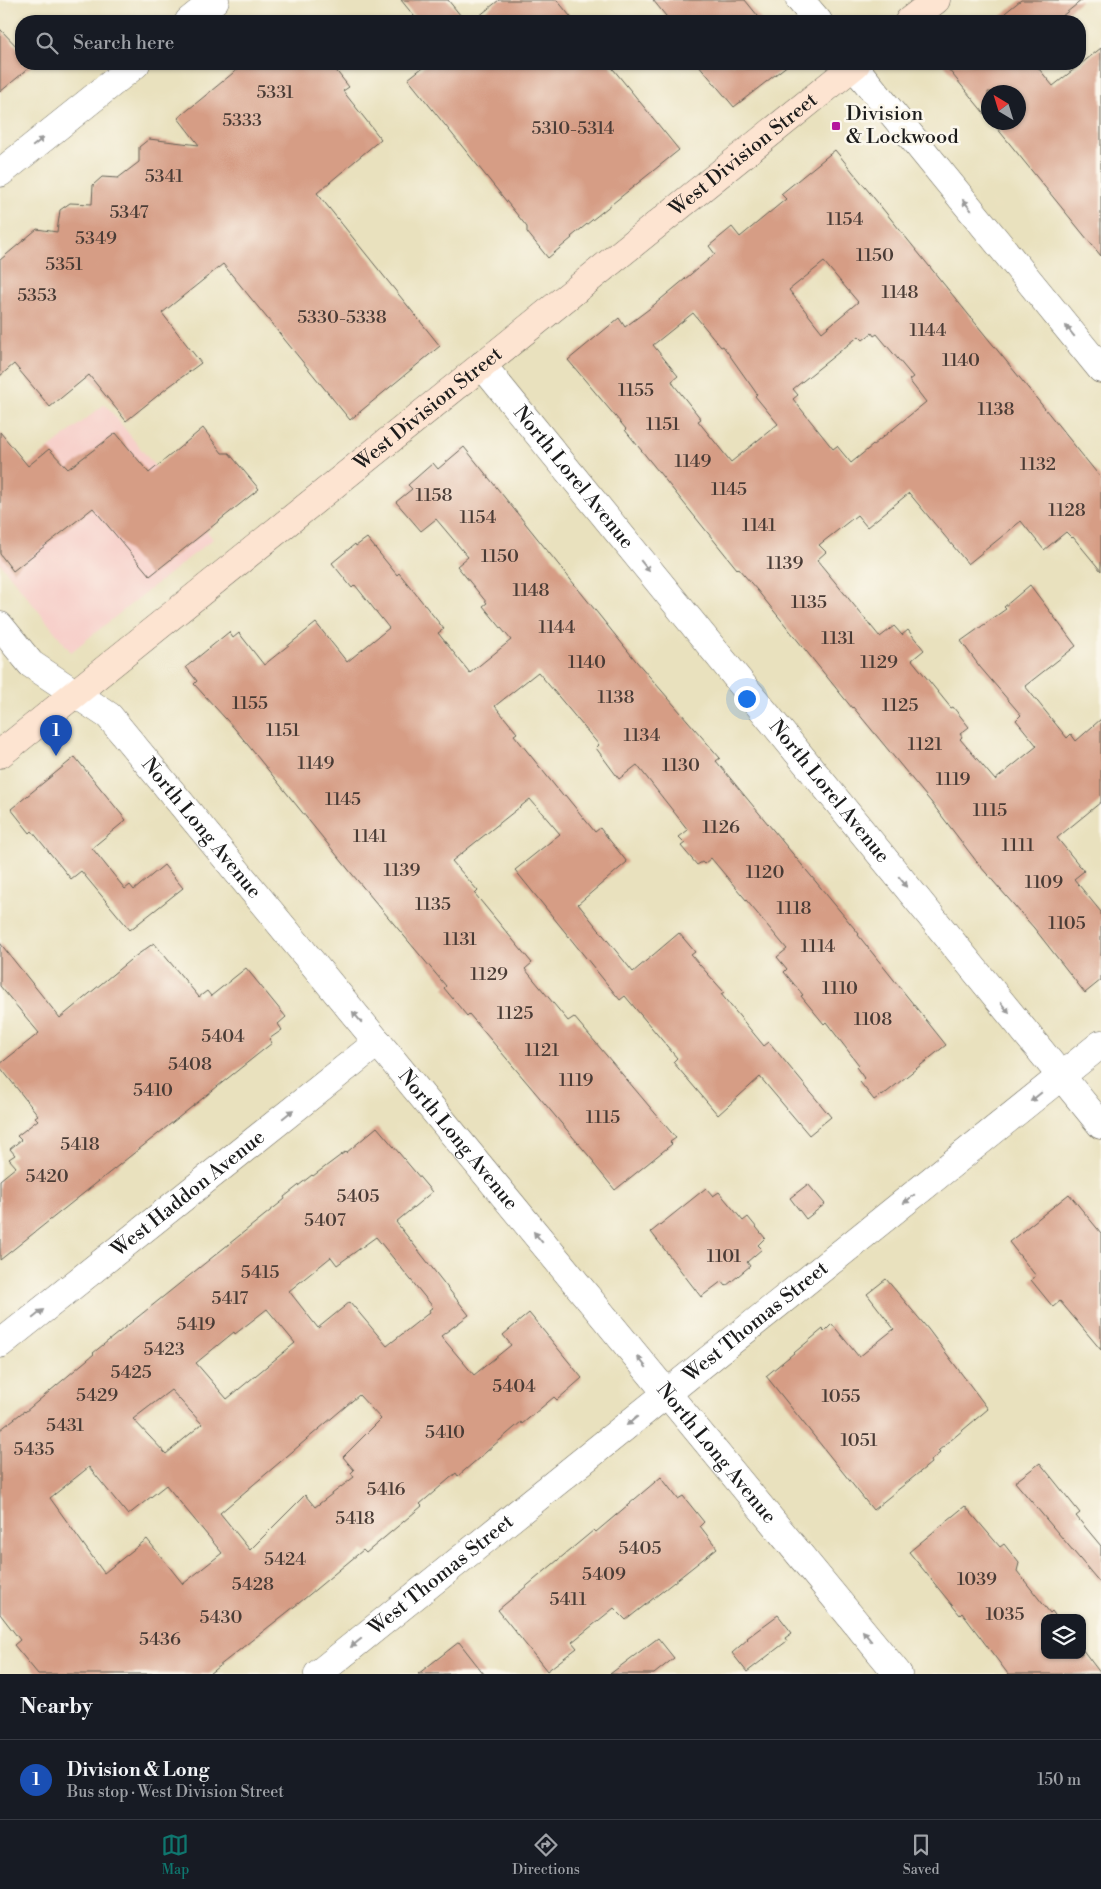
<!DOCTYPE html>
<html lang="en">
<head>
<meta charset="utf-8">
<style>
  :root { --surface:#171b24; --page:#20242c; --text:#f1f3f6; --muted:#9ea1a6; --line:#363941; --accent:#0f766e }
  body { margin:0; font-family:"Libre Bodoni",serif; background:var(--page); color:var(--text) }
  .controls { position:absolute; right:15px; bottom:15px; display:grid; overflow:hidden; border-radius:10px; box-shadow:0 1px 4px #0004 }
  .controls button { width:45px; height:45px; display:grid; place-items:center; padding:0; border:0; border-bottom:1px solid var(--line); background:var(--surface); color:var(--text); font:25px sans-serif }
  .compass { position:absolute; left:981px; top:85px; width:45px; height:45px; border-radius:50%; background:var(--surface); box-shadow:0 1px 4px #0004; rotate:322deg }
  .you { position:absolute; left:746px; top:698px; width:18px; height:18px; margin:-12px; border:4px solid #fff; border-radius:50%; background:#1a73e8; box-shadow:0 0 0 8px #1a73e833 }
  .badge { display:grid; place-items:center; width:32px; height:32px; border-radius:50%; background:var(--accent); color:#fff; font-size:16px; font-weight:700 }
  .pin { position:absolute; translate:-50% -41px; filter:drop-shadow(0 1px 2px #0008) }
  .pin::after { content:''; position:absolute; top:26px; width:18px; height:15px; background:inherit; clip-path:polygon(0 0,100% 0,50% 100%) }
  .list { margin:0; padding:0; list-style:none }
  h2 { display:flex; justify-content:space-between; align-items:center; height:65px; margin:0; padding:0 20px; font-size:21px }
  h2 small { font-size:16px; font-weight:400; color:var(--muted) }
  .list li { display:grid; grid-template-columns:32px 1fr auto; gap:15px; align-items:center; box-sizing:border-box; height:80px; padding:0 20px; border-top:1px solid var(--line) }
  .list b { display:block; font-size:19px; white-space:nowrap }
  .list p { margin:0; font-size:16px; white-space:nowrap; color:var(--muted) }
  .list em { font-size:16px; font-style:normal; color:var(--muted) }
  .icon { flex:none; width:28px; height:28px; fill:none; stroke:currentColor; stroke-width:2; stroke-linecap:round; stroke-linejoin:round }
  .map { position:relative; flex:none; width:1101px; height:1674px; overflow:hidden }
  .search { position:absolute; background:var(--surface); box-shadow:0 1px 4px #0004; left:15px; right:15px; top:15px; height:55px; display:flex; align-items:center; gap:12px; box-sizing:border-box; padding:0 18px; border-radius:20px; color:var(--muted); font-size:19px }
  .sheet { height:145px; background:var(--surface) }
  nav { display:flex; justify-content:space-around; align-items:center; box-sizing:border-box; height:70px; border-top:1px solid var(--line); background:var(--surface); font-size:14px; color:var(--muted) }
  nav a { display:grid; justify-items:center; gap:2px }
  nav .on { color:var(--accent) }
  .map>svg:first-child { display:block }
  .built { fill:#f7d0ca }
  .building { fill:#d69d85; fill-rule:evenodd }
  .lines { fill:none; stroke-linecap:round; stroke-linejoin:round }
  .street-casing { stroke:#646155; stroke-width:29 }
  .secondary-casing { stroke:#646155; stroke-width:29 }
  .street { stroke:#fff; stroke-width:28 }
  .secondary { stroke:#fde4d1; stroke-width:28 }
  .oneway { fill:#999 }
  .poi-dot { fill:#b5179e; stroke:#fbf7ec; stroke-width:2 }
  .labels { text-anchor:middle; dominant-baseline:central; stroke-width:5; stroke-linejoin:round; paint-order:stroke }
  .number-label { font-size:18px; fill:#4a3c36 }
  .poi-label { font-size:20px; fill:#1c1c1c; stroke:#fbf7ec; text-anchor:start }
  .street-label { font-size:20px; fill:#1c1c1c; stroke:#fbf7ec }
</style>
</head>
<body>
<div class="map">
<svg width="1101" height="1674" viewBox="0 0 1101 1674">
  <rect width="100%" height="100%" fill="#fbf7ec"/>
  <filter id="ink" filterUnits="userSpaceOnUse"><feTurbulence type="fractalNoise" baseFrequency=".02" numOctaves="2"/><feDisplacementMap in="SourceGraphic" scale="10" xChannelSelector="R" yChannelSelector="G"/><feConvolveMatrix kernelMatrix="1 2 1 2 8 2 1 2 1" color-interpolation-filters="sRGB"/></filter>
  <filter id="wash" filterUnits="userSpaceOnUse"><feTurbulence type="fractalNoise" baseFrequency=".0096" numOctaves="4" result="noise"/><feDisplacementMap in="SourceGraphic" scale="20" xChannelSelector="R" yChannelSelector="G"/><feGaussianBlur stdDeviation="1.12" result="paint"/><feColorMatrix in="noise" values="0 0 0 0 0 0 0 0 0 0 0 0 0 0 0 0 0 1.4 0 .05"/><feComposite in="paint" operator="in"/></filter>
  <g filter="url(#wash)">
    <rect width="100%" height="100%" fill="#e9e1be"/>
    <!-- built -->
    <path class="built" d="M 105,404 L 213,539 L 71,652 L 0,563 L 0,487 Z"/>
    <g id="blocks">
      <!-- building -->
      <path class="building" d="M 401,0 L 448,0 L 465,21 L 418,21 Z
        M 499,0 L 557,0 L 574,21 L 473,21 Z
        M 653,0 L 745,0 L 762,21 L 670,21 Z
        M 1021,0 L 1082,0 L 1056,21 L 995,21 Z
        M 0,29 L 21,51 L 21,64 L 34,64 L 0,92 Z
        M 1101,48 L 1101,256 L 992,122 L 1018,122 L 1018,92 L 988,92 L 988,118 L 944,64 L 1035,64 L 1053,86 Z
        M 244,64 L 331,64 L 349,87 L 343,91 L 381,139 L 317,193 L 440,346 L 350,420 L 223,264 L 162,313 L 201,363 L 167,388 L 126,421 L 89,375 L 50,407 L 14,364 L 0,376 L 0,260 L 37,229 L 57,232 L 60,210 L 70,203 L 92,204 L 93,185 L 102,177 L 118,178 L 139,162 L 139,147 L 149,139 L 199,145 L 178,118 Z
        M 427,64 L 609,64 L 679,150 L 571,237 L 572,238 L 548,258 L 527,232 L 527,227 L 408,79 Z
        M 698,64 L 789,64 L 734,107 Z
        M 835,150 L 1101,478 L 1101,571 L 1073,537 L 1072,538 L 1066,532 L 1044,550 L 1021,521 L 968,564 L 909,493 L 867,527 L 857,515 L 819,545 L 826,552 L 817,560 L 880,637 L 894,626 L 902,635 L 908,630 L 924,650 L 912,660 L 951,708 L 953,707 L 969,727 L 960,734 L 962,737 L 960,739 L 995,780 L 1037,746 L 1016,720 L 1021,715 L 980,667 L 961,641 L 1006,609 L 1004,607 L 1030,585 L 1076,646 L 1025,686 L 1067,738 L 1071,734 L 1076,741 L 1101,719 L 1101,802 L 1057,838 L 1084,871 L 1074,879 L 1101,912 L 1101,980 L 1085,993 L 1034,928 L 980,866 L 931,802 L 853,707 L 852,708 L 757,590 L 738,568 L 737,569 L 625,430 L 626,429 L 568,360 L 619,318 L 625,327 L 649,309 L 715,254 L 709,246 L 732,227 L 740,237 L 786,199 L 781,194 ZM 824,262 L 858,302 L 822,332 L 789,290 ZM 693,313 L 721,347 L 723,346 L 757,394 L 755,396 L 778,424 L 731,462 L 698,421 L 701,419 L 674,385 L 672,381 L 678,376 L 653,345 ZM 872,333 L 874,336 L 877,334 L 913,377 L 909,380 L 926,402 L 851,463 L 837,446 L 833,449 L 793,399 L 798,395 L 793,389 L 859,336 L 863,340 Z
        M 203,428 L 222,453 L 229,453 L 259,489 L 150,576 L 93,508 L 13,571 L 0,554 L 0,432 L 28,466 L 49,449 L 68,469 L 116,433 L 149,473 Z
        M 464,447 L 636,661 L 720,758 L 716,761 L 859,934 L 858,935 L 946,1045 L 882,1096 L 881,1095 L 874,1100 L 860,1082 L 864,1078 L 856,1067 L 859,1065 L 826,1022 L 824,1024 L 801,996 L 803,995 L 784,972 L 787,969 L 777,957 L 787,949 L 711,858 L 704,864 L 702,862 L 697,865 L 681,846 L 685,843 L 679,837 L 688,830 L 637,765 L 619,779 L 596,748 L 599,745 L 538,672 L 495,706 L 517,733 L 514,735 L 563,796 L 565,795 L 595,832 L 600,828 L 627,862 L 578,904 L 633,972 L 679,933 L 695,952 L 691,955 L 724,992 L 721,994 L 764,1046 L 769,1042 L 831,1117 L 809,1135 L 760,1077 L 718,1115 L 673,1062 L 677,1058 L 625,996 L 620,1000 L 515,870 L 560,834 L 530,799 L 452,861 L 478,891 L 475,894 L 532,963 L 525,969 L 568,1021 L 574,1017 L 676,1138 L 670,1142 L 672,1144 L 615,1190 L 593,1163 L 594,1162 L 469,1014 L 467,1016 L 444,988 L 446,986 L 352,874 L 235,729 L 194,684 L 197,681 L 186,667 L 229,632 L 233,638 L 239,633 L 264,665 L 316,623 L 347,662 L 389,628 L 355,585 L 352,588 L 332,563 L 355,544 L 356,546 L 367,538 L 397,575 L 399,573 L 444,629 L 438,633 L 470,673 L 511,640 L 483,606 L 487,603 L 457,566 L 468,557 L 436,519 L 421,531 L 396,502 L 412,489 L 408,485 L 433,463 L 438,469 Z
        M 75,757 L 126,820 L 92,848 L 125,889 L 130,885 L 134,890 L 164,865 L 183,888 L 130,930 L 81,871 L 71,879 L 32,831 L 30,833 L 11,809 Z
        M 0,943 L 60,1018 L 130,960 L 154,943 L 199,997 L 207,991 L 211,996 L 246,968 L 286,1017 L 278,1024 L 282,1030 L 269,1039 L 272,1043 L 0,1260 L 0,1180 L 16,1167 L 9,1159 L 15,1155 L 10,1149 L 21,1140 L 17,1136 L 38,1120 L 35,1117 L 38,1115 L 0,1067 L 0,1064 L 39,1033 L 0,986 Z
        M 377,1127 L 432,1192 L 396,1222 L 469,1315 L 441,1336 L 474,1375 L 511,1345 L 503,1335 L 529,1313 L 582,1378 L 557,1400 L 554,1397 L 522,1424 L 521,1422 L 458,1476 L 456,1473 L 420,1504 L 422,1506 L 366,1553 L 363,1550 L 304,1599 L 209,1674 L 38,1674 L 14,1645 L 20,1640 L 0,1614 L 0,1430 L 24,1411 L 25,1412 L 94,1354 L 93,1353 L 285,1199 L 284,1197 L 312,1175 L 313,1176 L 345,1152 L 346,1153 ZM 376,1237 L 433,1307 L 429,1310 L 430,1312 L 387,1346 L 350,1302 L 318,1328 L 289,1291 L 331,1257 L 337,1265 ZM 267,1309 L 295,1343 L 227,1399 L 196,1363 L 234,1332 L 235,1334 ZM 171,1390 L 202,1424 L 166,1454 L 133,1419 ZM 359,1395 L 381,1419 L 343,1457 L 354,1470 L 351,1473 L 354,1477 L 315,1507 L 305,1495 L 250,1550 L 220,1513 ZM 89,1467 L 128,1515 L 166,1485 L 222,1553 L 183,1584 L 147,1539 L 104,1573 L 50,1498 Z
        M 808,1184 L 825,1204 L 806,1219 L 790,1198 Z
        M 706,1188 L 713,1196 L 719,1192 L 743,1221 L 748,1217 L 765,1238 L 758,1245 L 762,1249 L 747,1262 L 750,1266 L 726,1286 L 722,1281 L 701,1297 L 651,1232 Z
        M 1069,1194 L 1101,1233 L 1101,1350 L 1060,1301 L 1053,1307 L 1031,1280 L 1036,1276 L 1009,1242 Z
        M 886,1279 L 928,1329 L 988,1409 L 938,1451 L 940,1453 L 930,1461 L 931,1463 L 873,1510 L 766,1376 L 823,1329 L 824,1332 L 832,1324 L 859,1357 L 894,1329 L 867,1294 Z
        M 1040,1463 L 1080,1513 L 1076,1516 L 1101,1546 L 1101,1584 L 1015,1482 Z
        M 661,1477 L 678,1499 L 683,1496 L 704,1522 L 700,1526 L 717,1548 L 626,1620 L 614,1608 L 572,1642 L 577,1648 L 547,1671 L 498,1610 L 594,1530 L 596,1532 Z
        M 965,1506 L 1000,1547 L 1004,1544 L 1019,1563 L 1017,1571 L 1050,1613 L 1052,1611 L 1057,1618 L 1045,1618 L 1045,1655 L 1082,1655 L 1082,1649 L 1101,1674 L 1008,1674 L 962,1613 L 960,1615 L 909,1552 Z
        M 778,1615 L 792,1633 L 785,1638 L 787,1641 L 747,1672 L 732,1653 L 748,1639 L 747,1638 Z
        M 658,1638 L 674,1658 L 654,1674 L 610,1674 Z
        M 459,1642 L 484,1674 L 418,1674 Z"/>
    </g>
  </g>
  <g filter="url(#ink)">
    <use href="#blocks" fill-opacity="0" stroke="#646155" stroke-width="1"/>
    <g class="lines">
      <defs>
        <g id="street">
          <path d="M 800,0 L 818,21"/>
          <path d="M 189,21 L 215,0"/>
          <path d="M 852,64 L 1101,369"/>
          <path d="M 0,173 L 136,64"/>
          <path id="s1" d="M 482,365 L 1101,1125"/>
          <path id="s2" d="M 0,626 L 31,664 L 109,716 L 898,1674"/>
          <path id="s3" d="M 0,1344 L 378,1042"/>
          <path id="s4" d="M 318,1674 L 1101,1044"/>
        </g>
        <g id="secondary">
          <path d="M 909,21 L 936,0"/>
          <path id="s5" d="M 0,754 L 856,64"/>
        </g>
      </defs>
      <!-- street casing -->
      <use href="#street" class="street-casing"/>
      <!-- secondary casing -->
      <use href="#secondary" class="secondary-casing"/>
      <!-- street -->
      <use href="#street" class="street"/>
      <!-- secondary -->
      <use href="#secondary" class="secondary"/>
    </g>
    <!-- one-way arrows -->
    <defs><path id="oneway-solid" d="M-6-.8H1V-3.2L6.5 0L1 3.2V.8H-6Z" transform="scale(1.25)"/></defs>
    <g class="oneway">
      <use href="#oneway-solid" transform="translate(38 142) rotate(-39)"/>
      <use href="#oneway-solid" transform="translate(967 205) rotate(-129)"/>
      <use href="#oneway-solid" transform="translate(1070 331) rotate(-129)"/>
      <use href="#oneway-solid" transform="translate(645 566) rotate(51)"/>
      <use href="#oneway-solid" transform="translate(903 882) rotate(51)"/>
      <use href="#oneway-solid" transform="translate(1005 1008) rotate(51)"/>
      <use href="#oneway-solid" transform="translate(357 1017) rotate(-130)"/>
      <use href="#oneway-solid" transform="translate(1036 1097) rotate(141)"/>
      <use href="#oneway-solid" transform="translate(288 1114) rotate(-39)"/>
      <use href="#oneway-solid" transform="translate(909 1199) rotate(141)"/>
      <use href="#oneway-solid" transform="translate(538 1237) rotate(-129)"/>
      <use href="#oneway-solid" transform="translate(38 1314) rotate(-39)"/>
      <use href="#oneway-solid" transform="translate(642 1362) rotate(-129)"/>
      <use href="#oneway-solid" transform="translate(632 1421) rotate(141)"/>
      <use href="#oneway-solid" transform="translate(867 1636) rotate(-129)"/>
      <use href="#oneway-solid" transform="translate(356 1643) rotate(141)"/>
    </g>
  </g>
  <!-- markers -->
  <rect class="poi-dot" x="831" y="121" width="10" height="10" rx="2.5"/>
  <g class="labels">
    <!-- number labels -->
    <g class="number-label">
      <text x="275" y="92">5331</text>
      <text x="242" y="120">5333</text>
      <text x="573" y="128">5310-5314</text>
      <text x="164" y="176">5341</text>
      <text x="129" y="212">5347</text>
      <text x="845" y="219">1154</text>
      <text x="96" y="238">5349</text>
      <text x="875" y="255">1150</text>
      <text x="64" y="264">5351</text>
      <text x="900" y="292">1148</text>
      <text x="37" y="295">5353</text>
      <text x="342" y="317">5330-5338</text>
      <text x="928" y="330">1144</text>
      <text x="961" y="360">1140</text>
      <text x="636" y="390">1155</text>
      <text x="996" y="409">1138</text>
      <text x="663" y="424">1151</text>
      <text x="693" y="461">1149</text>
      <text x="1038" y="464">1132</text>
      <text x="729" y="489">1145</text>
      <text x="434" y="495">1158</text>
      <text x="1067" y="510">1128</text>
      <text x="478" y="517">1154</text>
      <text x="759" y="525">1141</text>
      <text x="500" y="556">1150</text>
      <text x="785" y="563">1139</text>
      <text x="531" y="590">1148</text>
      <text x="809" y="602">1135</text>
      <text x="557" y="627">1144</text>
      <text x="838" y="638">1131</text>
      <text x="587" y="662">1140</text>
      <text x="879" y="662">1129</text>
      <text x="616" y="697">1138</text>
      <text x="250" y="703">1155</text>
      <text x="900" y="705">1125</text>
      <text x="283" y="730">1151</text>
      <text x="642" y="735">1134</text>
      <text x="925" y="744">1121</text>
      <text x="316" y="763">1149</text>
      <text x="681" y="765">1130</text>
      <text x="953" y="779">1119</text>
      <text x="343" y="799">1145</text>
      <text x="990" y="810">1115</text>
      <text x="721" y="827">1126</text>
      <text x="370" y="836">1141</text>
      <text x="1018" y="845">1111</text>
      <text x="402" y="870">1139</text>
      <text x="765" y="872">1120</text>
      <text x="1044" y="882">1109</text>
      <text x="433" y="904">1135</text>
      <text x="794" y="908">1118</text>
      <text x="1067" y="923">1105</text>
      <text x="460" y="939">1131</text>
      <text x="818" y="946">1114</text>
      <text x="489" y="974">1129</text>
      <text x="840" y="988">1110</text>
      <text x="515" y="1013">1125</text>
      <text x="873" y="1019">1108</text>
      <text x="223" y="1036">5404</text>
      <text x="542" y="1050">1121</text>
      <text x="190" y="1064">5408</text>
      <text x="576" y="1080">1119</text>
      <text x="153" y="1090">5410</text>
      <text x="603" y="1117">1115</text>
      <text x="80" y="1144">5418</text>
      <text x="47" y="1176">5420</text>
      <text x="358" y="1196">5405</text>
      <text x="325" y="1220">5407</text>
      <text x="724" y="1256">1101</text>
      <text x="260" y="1272">5415</text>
      <text x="230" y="1298">5417</text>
      <text x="196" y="1324">5419</text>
      <text x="164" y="1349">5423</text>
      <text x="131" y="1372">5425</text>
      <text x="514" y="1386">5404</text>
      <text x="97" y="1395">5429</text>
      <text x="841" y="1396">1055</text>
      <text x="65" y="1425">5431</text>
      <text x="445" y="1432">5410</text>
      <text x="859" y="1440">1051</text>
      <text x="34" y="1449">5435</text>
      <text x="386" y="1489">5416</text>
      <text x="355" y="1518">5418</text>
      <text x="640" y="1548">5405</text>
      <text x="285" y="1559">5424</text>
      <text x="604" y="1574">5409</text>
      <text x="977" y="1579">1039</text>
      <text x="253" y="1584">5428</text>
      <text x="568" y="1599">5411</text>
      <text x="1005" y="1614">1035</text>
      <text x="221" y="1617">5430</text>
      <text x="160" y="1639">5436</text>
    </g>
    <!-- poi labels -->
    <g class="poi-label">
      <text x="846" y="114">Division<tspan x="846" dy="23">&amp; Lockwood</tspan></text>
    </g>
    <!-- street labels -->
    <g class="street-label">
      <text stroke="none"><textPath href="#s5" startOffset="955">West Division Street</textPath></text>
      <text stroke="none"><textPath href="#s5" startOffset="550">West Division Street</textPath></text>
      <text stroke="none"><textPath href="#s1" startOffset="145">North Lorel Avenue</textPath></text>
      <text stroke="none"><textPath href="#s1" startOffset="550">North Lorel Avenue</textPath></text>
      <text stroke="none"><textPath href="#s2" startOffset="288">North Long Avenue</textPath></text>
      <text stroke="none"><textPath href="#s2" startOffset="692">North Long Avenue</textPath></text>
      <text stroke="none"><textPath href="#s3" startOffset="241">West Haddon Avenue</textPath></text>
      <text stroke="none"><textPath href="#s4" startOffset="562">West Thomas Street</textPath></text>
      <text stroke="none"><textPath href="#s2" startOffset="1098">North Long Avenue</textPath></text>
      <text stroke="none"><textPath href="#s4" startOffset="158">West Thomas Street</textPath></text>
    </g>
  </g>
</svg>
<div class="controls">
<button><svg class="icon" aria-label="layers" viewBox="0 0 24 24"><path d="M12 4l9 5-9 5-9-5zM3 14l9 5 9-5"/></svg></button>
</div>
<svg class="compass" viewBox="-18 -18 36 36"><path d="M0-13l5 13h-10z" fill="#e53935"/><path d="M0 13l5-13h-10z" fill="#9ea1a6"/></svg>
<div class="you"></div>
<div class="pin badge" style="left:56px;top:756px;background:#1a4fb4">1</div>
<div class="search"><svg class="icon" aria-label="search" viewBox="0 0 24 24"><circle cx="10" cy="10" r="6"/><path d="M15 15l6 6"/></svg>Search here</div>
</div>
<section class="sheet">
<h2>Nearby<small></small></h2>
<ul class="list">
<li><span class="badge" style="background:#1a4fb4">1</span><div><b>Division &amp; Long</b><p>Bus stop · West Division Street</p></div><em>150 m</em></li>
</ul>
</section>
<nav>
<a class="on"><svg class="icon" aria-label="map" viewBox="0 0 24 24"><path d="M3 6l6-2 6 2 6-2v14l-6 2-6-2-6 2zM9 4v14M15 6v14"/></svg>Map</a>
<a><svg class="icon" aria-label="directions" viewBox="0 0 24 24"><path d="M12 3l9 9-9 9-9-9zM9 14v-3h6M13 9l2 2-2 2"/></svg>Directions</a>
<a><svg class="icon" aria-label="saved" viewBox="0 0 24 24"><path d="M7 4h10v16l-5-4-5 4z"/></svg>Saved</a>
</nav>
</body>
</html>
